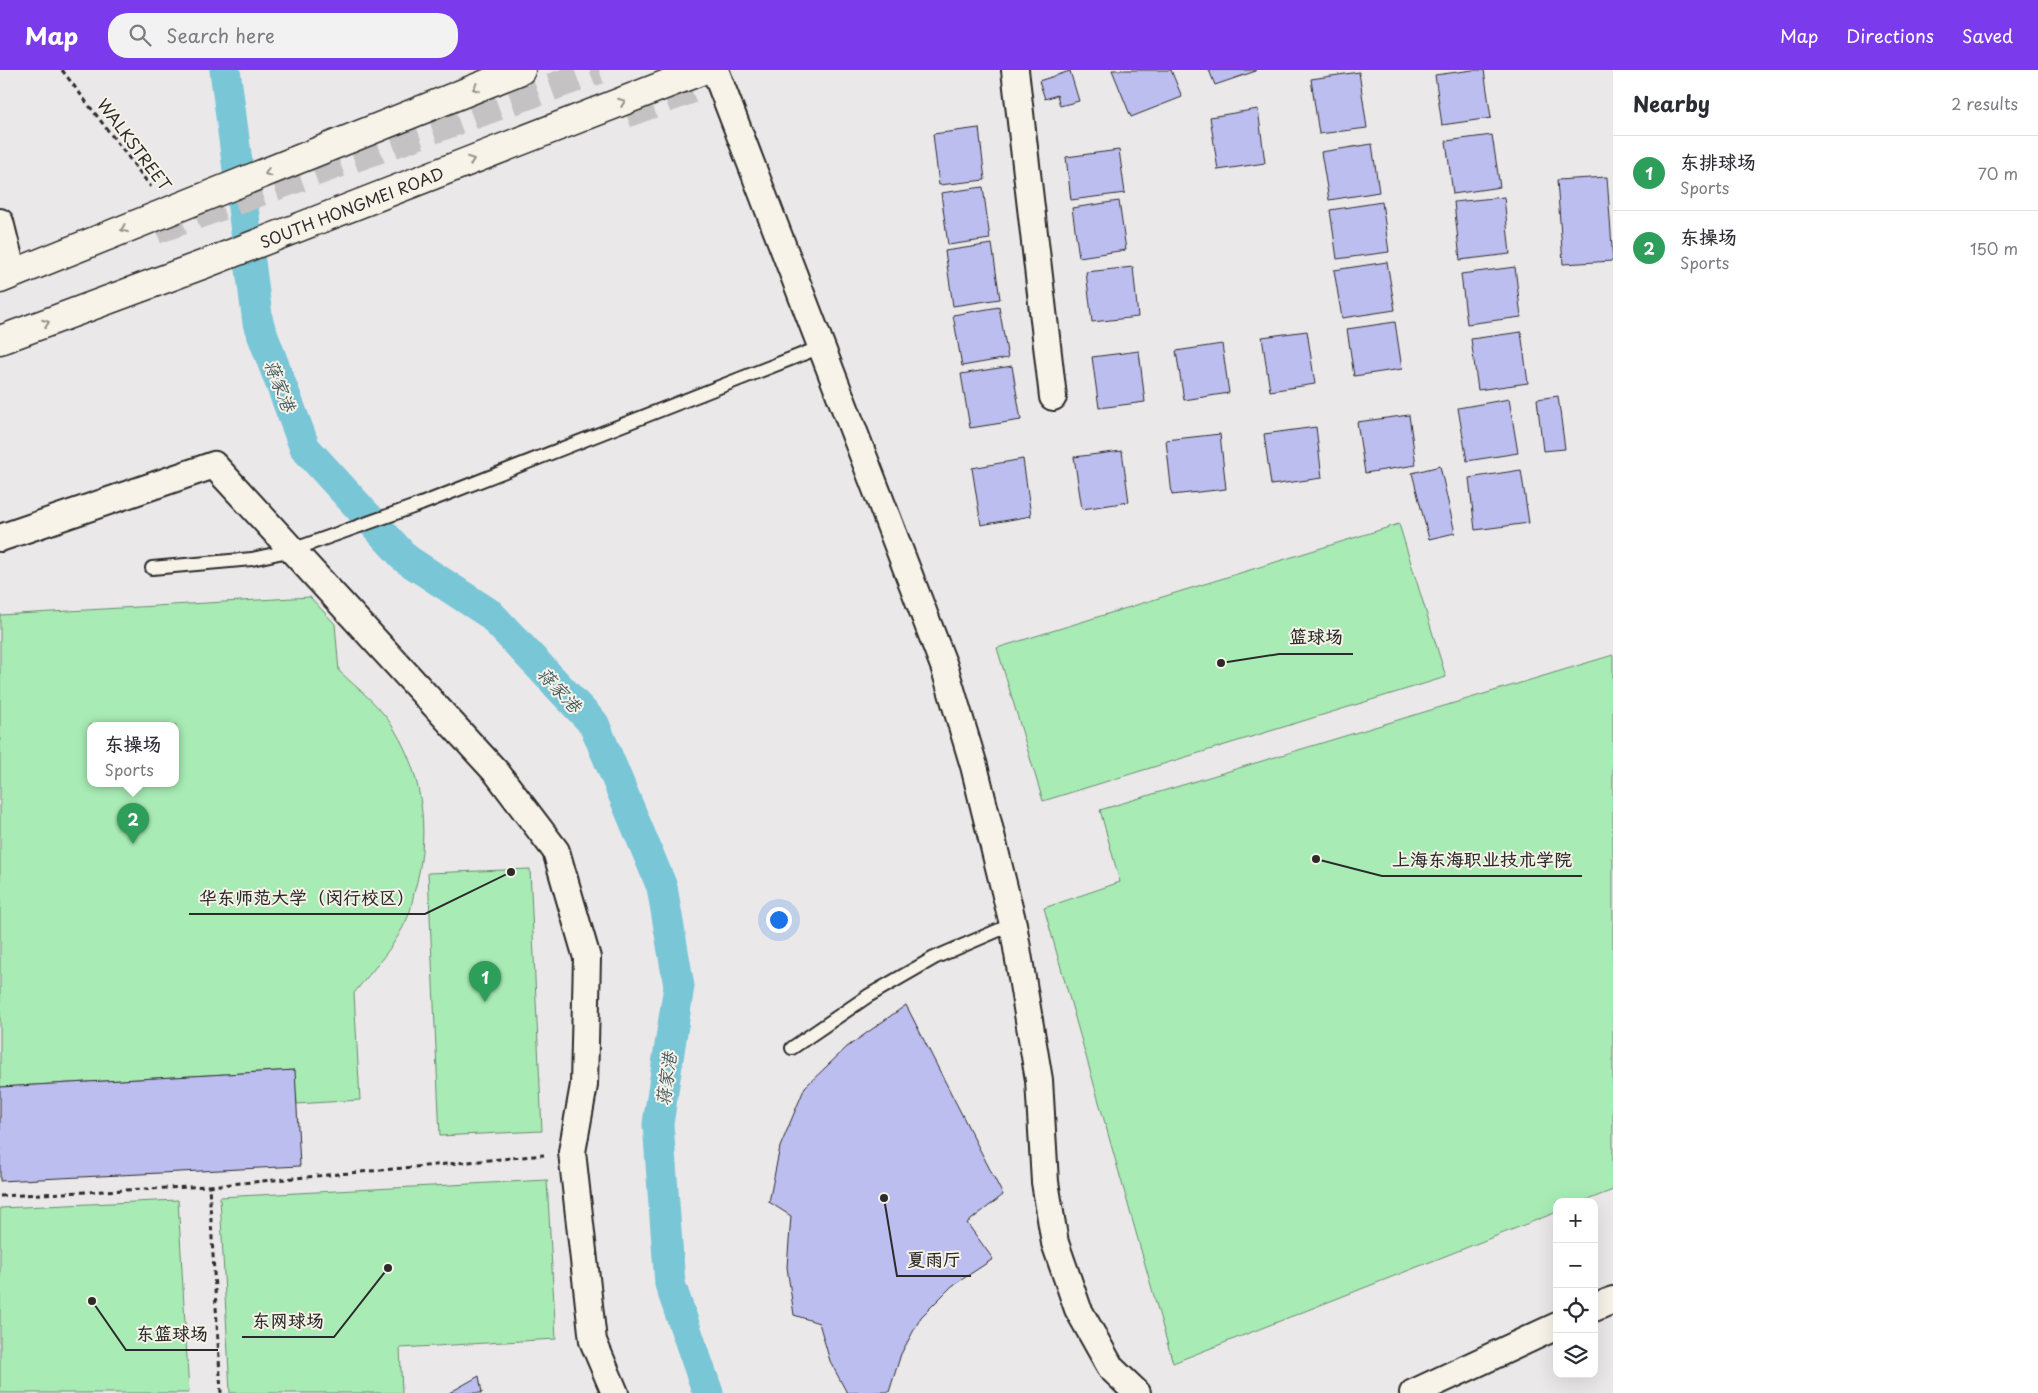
<!DOCTYPE html>
<html lang="en">
<head>
<meta charset="utf-8">
<style>
  :root { --surface:#fff; --page:#f2f2f3; --text:#2b2b33; --muted:#7c7c81; --line:#e1e1e2; --accent:#7c3aed }
  body { margin:0; font-family:"Playpen Sans","LXGW WenKai TC",sans-serif; background:var(--page); color:var(--text) }
  .controls { position:absolute; right:15px; bottom:15px; display:grid; overflow:hidden; border-radius:10px; box-shadow:0 5px 20px #0002 }
  .controls button { width:45px; height:45px; display:grid; place-items:center; padding:0; border:0; border-bottom:1px solid var(--line); background:var(--surface); color:var(--text); font:25px sans-serif }
  .you { position:absolute; left:778px; top:849px; width:18px; height:18px; margin:-12px; border:4px solid #fff; border-radius:50%; background:#1a73e8; box-shadow:0 0 0 8px #1a73e833 }
  .badge { display:grid; place-items:center; width:32px; height:32px; border-radius:50%; background:var(--accent); color:#fff; font-size:16px; font-weight:700 }
  .pin { position:absolute; translate:-50% -41px; filter:drop-shadow(0 1px 2px #0008) }
  .pin::after { content:''; position:absolute; top:26px; width:18px; height:15px; background:inherit; clip-path:polygon(0 0,100% 0,50% 100%) }
  .popup { position:absolute; left:87px; top:652px; width:92px; height:65px; box-sizing:border-box; display:grid; place-content:center; border-radius:10px; background:var(--surface); filter:drop-shadow(0 1px 4px #0005); font-size:16px; white-space:nowrap; color:var(--muted) }
  .popup b { font-size:19px; color:var(--text) }
  .popup::after { content:''; position:absolute; left:50%; top:100%; margin-left:-10px; border:10px solid transparent; border-top-color:var(--surface) }
  .list { margin:0; padding:0; list-style:none }
  h2 { display:flex; justify-content:space-between; align-items:center; height:65px; margin:0; padding:0 20px; font-size:21px }
  h2 small { font-size:16px; font-weight:400; color:var(--muted) }
  .list li { display:grid; grid-template-columns:32px 1fr auto; gap:15px; align-items:center; box-sizing:border-box; height:75px; padding:0 20px; border-top:1px solid var(--line) }
  .list b { display:block; font-size:19px; white-space:nowrap }
  .list p { margin:0; font-size:16px; white-space:nowrap; color:var(--muted) }
  .list em { font-size:16px; font-style:normal; color:var(--muted) }
  .icon { flex:none; width:28px; height:28px; fill:none; stroke:currentColor; stroke-width:2; stroke-linecap:round; stroke-linejoin:round }
  .map { position:relative; flex:none; width:1613px; height:1323px; overflow:hidden }
  header { display:flex; align-items:center; gap:30px; box-sizing:border-box; height:70px; padding:0 25px; background:var(--accent); color:#fff }
  header strong { font-size:24px }
  nav { display:flex; gap:28px; margin-inline-start:auto; font-size:18px }
  .search { width:350px; height:45px; background:var(--page); display:flex; align-items:center; gap:12px; box-sizing:border-box; padding:0 18px; border-radius:20px; color:var(--muted); font-size:19px }
  main { display:flex }
  aside { flex:1; background:var(--surface) }
  .map>svg:first-child { display:block }
  .green { fill:#a8ebb5; stroke:#6a8b70; fill-rule:evenodd }
  .lines { fill:none; stroke-linecap:round; stroke-linejoin:round }
  .canal { stroke:#79c6d7; stroke-width:31 }
  .building { fill:#bcbef0; stroke:#2b2b2b }
  .trunk-tunnel { stroke:#c5c2c4; stroke-width:28; stroke-dasharray:28 14; stroke-linecap:butt }
  .service-casing { stroke:#2b2b2b; stroke-width:16 }
  .minor-casing { stroke:#2b2b2b; stroke-width:30 }
  .primary-casing { stroke:#2b2b2b; stroke-width:31 }
  .path { stroke:#2b2b2b; stroke-width:3; stroke-dasharray:5 4; stroke-linecap:butt }
  .service { stroke:#f7f3e8; stroke-width:12 }
  .minor { stroke:#f7f3e8; stroke-width:26 }
  .primary { stroke:#f7f3e8; stroke-width:28 }
  .oneway { stroke:#918f8a }
  .labels { text-anchor:middle; dominant-baseline:central; stroke-width:4; stroke-linejoin:round; paint-order:stroke }
  .street-label { font-size:16px; fill:#2b2b2b; stroke:#f7f3e8 }
  .water-label { font-size:18px; font-style:italic; fill:#425a5f; stroke:#f7f3e8 }
  .leader { fill:none; stroke:#2b2b2b; stroke-width:2 }
  .callout-dot { fill:#2b2b2b; stroke:#f7f3e8; stroke-width:2 }
  .callout-label { font-size:18px; text-anchor:middle; font-weight:bold; fill:#2b2b2b; stroke:#f7f3e8; stroke-width:4; stroke-linejoin:round; paint-order:stroke }
</style>
</head>
<body>
<header>
<strong>Map</strong>
<div class="search"><svg class="icon" aria-label="search" viewBox="0 0 24 24"><circle cx="10" cy="10" r="6"/><path d="M15 15l6 6"/></svg>Search here</div>
<nav><a>Map</a><a>Directions</a><a>Saved</a></nav>
</header>
<main>
<div class="map">
<svg width="1613" height="1323" viewBox="0 0 1613 1323">
  <rect width="100%" height="100%" fill="#ebe8ea"/>
  <filter id="ink" filterUnits="userSpaceOnUse"><feTurbulence type="fractalNoise" baseFrequency=".02" numOctaves="2"/><feDisplacementMap in="SourceGraphic" scale="10" xChannelSelector="R" yChannelSelector="G"/><feConvolveMatrix kernelMatrix="1 2 1 2 8 2 1 2 1" color-interpolation-filters="sRGB"/></filter>
  <g filter="url(#ink)">
    <!-- green -->
    <path class="green" d="M 1399,454 L 1446,607 L 1043,731 L 997,578 Z
      M 310,527 L 335,554 L 339,601 C 358,619 381,636 394,659 C 425,709 430,768 414,823 C 412,832 411,841 407,849 C 395,876 373,900 354,923 L 360,1030 L 297,1034 L 294,1000 L 0,1017 L 0,545 ZM 90,655 L 176,655 L 176,713 L 90,713 Z
      M 1613,585 L 1613,1120 L 1582,1132 L 1557,1132 L 1557,1142 L 1173,1293 L 1044,838 L 1120,812 L 1100,740 Z
      M 530,799 L 542,1061 L 440,1066 L 428,803 Z
      M 547,1110 L 556,1269 L 400,1278 L 402,1323 L 230,1323 L 220,1127 Z
      M 178,1130 L 189,1323 L 0,1323 L 0,1138 Z"/>
    <g class="lines">
      <!-- canal -->
      <path class="canal" d="M 225,0 L 258,253 L 305,378 L 406,489 L 490,544 L 594,654 L 662,817 L 679,916 L 658,1054 L 670,1214 L 708,1323"/>
    </g>
    <!-- building -->
    <path class="building" d="M 1112,0 L 1171,0 L 1182,27 L 1131,47 Z
      M 1209,0 L 1255,0 L 1256,1 L 1215,15 Z
      M 1473,0 L 1484,0 L 1491,48 L 1442,55 L 1435,5 Z
      M 1070,1 L 1079,31 L 1060,36 L 1057,25 L 1045,29 L 1039,11 Z
      M 1359,2 L 1367,58 L 1319,64 L 1311,9 Z
      M 1258,39 L 1265,93 L 1218,100 L 1210,47 Z
      M 979,58 L 985,110 L 939,115 L 933,64 Z
      M 1492,65 L 1500,117 L 1453,124 L 1446,71 Z
      M 1372,74 L 1379,122 L 1329,130 L 1321,82 Z
      M 1119,80 L 1125,123 L 1071,130 L 1066,87 Z
      M 1607,107 L 1613,191 L 1563,194 L 1557,110 Z
      M 983,117 L 990,169 L 948,175 L 941,123 Z
      M 1504,127 L 1510,184 L 1460,190 L 1454,132 Z
      M 1119,131 L 1126,180 L 1079,187 L 1072,138 Z
      M 1382,132 L 1389,182 L 1337,189 L 1330,140 Z
      M 992,174 L 1000,229 L 953,236 L 945,181 Z
      M 1387,192 L 1395,240 L 1342,248 L 1334,200 Z
      M 1133,197 L 1138,247 L 1092,252 L 1086,202 Z
      M 1515,197 L 1521,247 L 1467,254 L 1461,204 Z
      M 999,237 L 1008,288 L 962,296 L 953,245 Z
      M 1395,252 L 1402,299 L 1354,306 L 1347,259 Z
      M 1307,261 L 1315,314 L 1270,321 L 1262,267 Z
      M 1521,262 L 1528,313 L 1478,320 L 1471,269 Z
      M 1222,274 L 1229,323 L 1184,330 L 1176,281 Z
      M 1139,281 L 1145,332 L 1099,338 L 1092,287 Z
      M 1012,296 L 1021,350 L 970,358 L 961,304 Z
      M 1558,326 L 1565,379 L 1543,381 L 1537,329 Z
      M 1509,329 L 1518,383 L 1467,391 L 1458,338 Z
      M 1409,345 L 1416,395 L 1365,403 L 1357,352 Z
      M 1316,357 L 1322,408 L 1271,415 L 1264,364 Z
      M 1220,364 L 1226,419 L 1172,425 L 1166,370 Z
      M 1122,381 L 1129,432 L 1082,439 L 1074,387 Z
      M 1023,389 L 1031,446 L 981,455 L 972,398 Z
      M 1440,396 L 1455,463 L 1429,469 L 1412,403 Z
      M 1521,400 L 1529,453 L 1475,460 L 1469,408 Z
      M 906,935 L 1003,1125 L 967,1153 L 993,1189 L 952,1216 L 921,1247 L 901,1284 L 889,1322 L 847,1323 L 830,1291 L 819,1253 L 794,1245 L 787,1197 L 791,1146 L 769,1132 L 780,1077 L 805,1017 L 847,977 Z
      M 295,1000 L 300,1096 L 0,1111 L 0,1017 Z
      M 479,1306 L 482,1323 L 449,1323 Z"/>
    <g class="lines">
      <!-- trunk-tunnel -->
      <path class="trunk-tunnel" d="M 626,44 L 744,0
        M 156,160 L 599,0"/>
      <defs>
        <path id="service" d="M 152,498 L 252,489 L 292,480 L 421,434 L 821,277
          M 792,978 L 868,926 L 934,888 L 1013,854"/>
        <path id="minor" d="M 715,0 L 944,596 L 974,696 L 1013,854 L 1039,1010 L 1045,1112 L 1055,1173 L 1078,1239 L 1111,1298 L 1137,1323
          M 1015,0 L 1053,327
          M 0,152 L 13,204
          M 0,468 L 214,395 L 497,703 L 556,781 L 587,888 L 584,1015 L 572,1082 L 593,1271 L 615,1323
          M 1594,1238 L 1613,1230
          M 1413,1323 L 1557,1256"/>
        <g id="primary">
          <path d="M 0,209 L 521,0"/>
          <path id="s1" d="M 0,270 L 202,195 L 703,0"/>
        </g>
      </defs>
      <!-- service casing -->
      <use href="#service" class="service-casing"/>
      <!-- minor casing -->
      <use href="#minor" class="minor-casing"/>
      <!-- primary casing -->
      <use href="#primary" class="primary-casing"/>
      <!-- path -->
      <path class="path" d="M 62,0 L 151,117
        M 0,1126 L 209,1116
        M 221,1323 L 209,1116 L 544,1085"/>
      <!-- service -->
      <use href="#service" class="service"/>
      <!-- minor -->
      <use href="#minor" class="minor"/>
      <!-- primary -->
      <use href="#primary" class="primary"/>
    </g>
    <!-- one-way arrows -->
    <defs><path id="oneway-chevron" d="M-2-3.5L2.5 0L-2 3.5" fill="none" stroke-width="1.6" stroke-linecap="round" stroke-linejoin="round" transform="scale(1.25)"/></defs>
    <g class="oneway">
      <use href="#oneway-chevron" transform="translate(476 18) rotate(158)"/>
      <use href="#oneway-chevron" transform="translate(622 32) rotate(-21)"/>
      <use href="#oneway-chevron" transform="translate(471 90) rotate(-21)"/>
      <use href="#oneway-chevron" transform="translate(268 103) rotate(159)"/>
      <use href="#oneway-chevron" transform="translate(124 159) rotate(158)"/>
      <use href="#oneway-chevron" transform="translate(46 253) rotate(-20)"/>
    </g>
  </g>
  <g class="labels">
    <!-- street labels -->
    <g class="street-label">
      <text transform="translate(135 74) rotate(53)">WALKSTREET</text>
      <text stroke="none"><textPath href="#s1" startOffset="376">SOUTH HONGMEI ROAD</textPath></text>
    </g>
    <!-- water labels -->
    <g class="water-label">
      <text transform="translate(281 315) rotate(69)">蒋家港</text>
      <text transform="translate(560 619) rotate(47)">蒋家港</text>
      <text transform="translate(665 1009) rotate(-82)">蒋家港</text>
    </g>
  </g>
  <!-- callouts -->
  <path class="leader" d="M1221 593L1279 584H1353M1316 789L1382 806H1582M511 802L425 844H189M884 1128L897 1206H971M388 1198L334 1267H242M92 1231L126 1280H218"/>
  <g class="callout-dot">
    <circle cx="1221" cy="593" r="5"/>
    <circle cx="1316" cy="789" r="5"/>
    <circle cx="511" cy="802" r="5"/>
    <circle cx="884" cy="1128" r="5"/>
    <circle cx="388" cy="1198" r="5"/>
    <circle cx="92" cy="1231" r="5"/>
  </g>
  <g class="callout-label">
    <text x="1316" y="573">篮球场</text>
    <text x="1482" y="796">上海东海职业技术学院</text>
    <text x="307" y="834">华东师范大学（闵行校区）</text>
    <text x="934" y="1196">夏雨厅</text>
    <text x="288" y="1257">东网球场</text>
    <text x="172" y="1270">东篮球场</text>
  </g>
</svg>
<div class="controls">
<button>+</button>
<button>−</button>
<button><svg class="icon" aria-label="locate" viewBox="0 0 24 24"><circle cx="12" cy="12" r="6"/><path d="M12 2v4M12 18v4M2 12h4M18 12h4"/></svg></button>
<button><svg class="icon" aria-label="layers" viewBox="0 0 24 24"><path d="M12 4l9 5-9 5-9-5zM3 14l9 5 9-5"/></svg></button>
</div>
<div class="you"></div>
<div class="pin badge" style="left:485px;top:932px;background:#2e9e5b">1</div>
<div class="pin badge" style="left:133px;top:774px;background:#2e9e5b">2</div>
<div class="popup"><b>东操场</b>Sports</div>
</div>
<aside>
<h2>Nearby<small>2 results</small></h2>
<ul class="list">
<li><span class="badge" style="background:#2e9e5b">1</span><div><b>东排球场</b><p>Sports</p></div><em>70 m</em></li>
<li><span class="badge" style="background:#2e9e5b">2</span><div><b>东操场</b><p>Sports</p></div><em>150 m</em></li>
</ul>
</aside>
</main>
</body>
</html>
